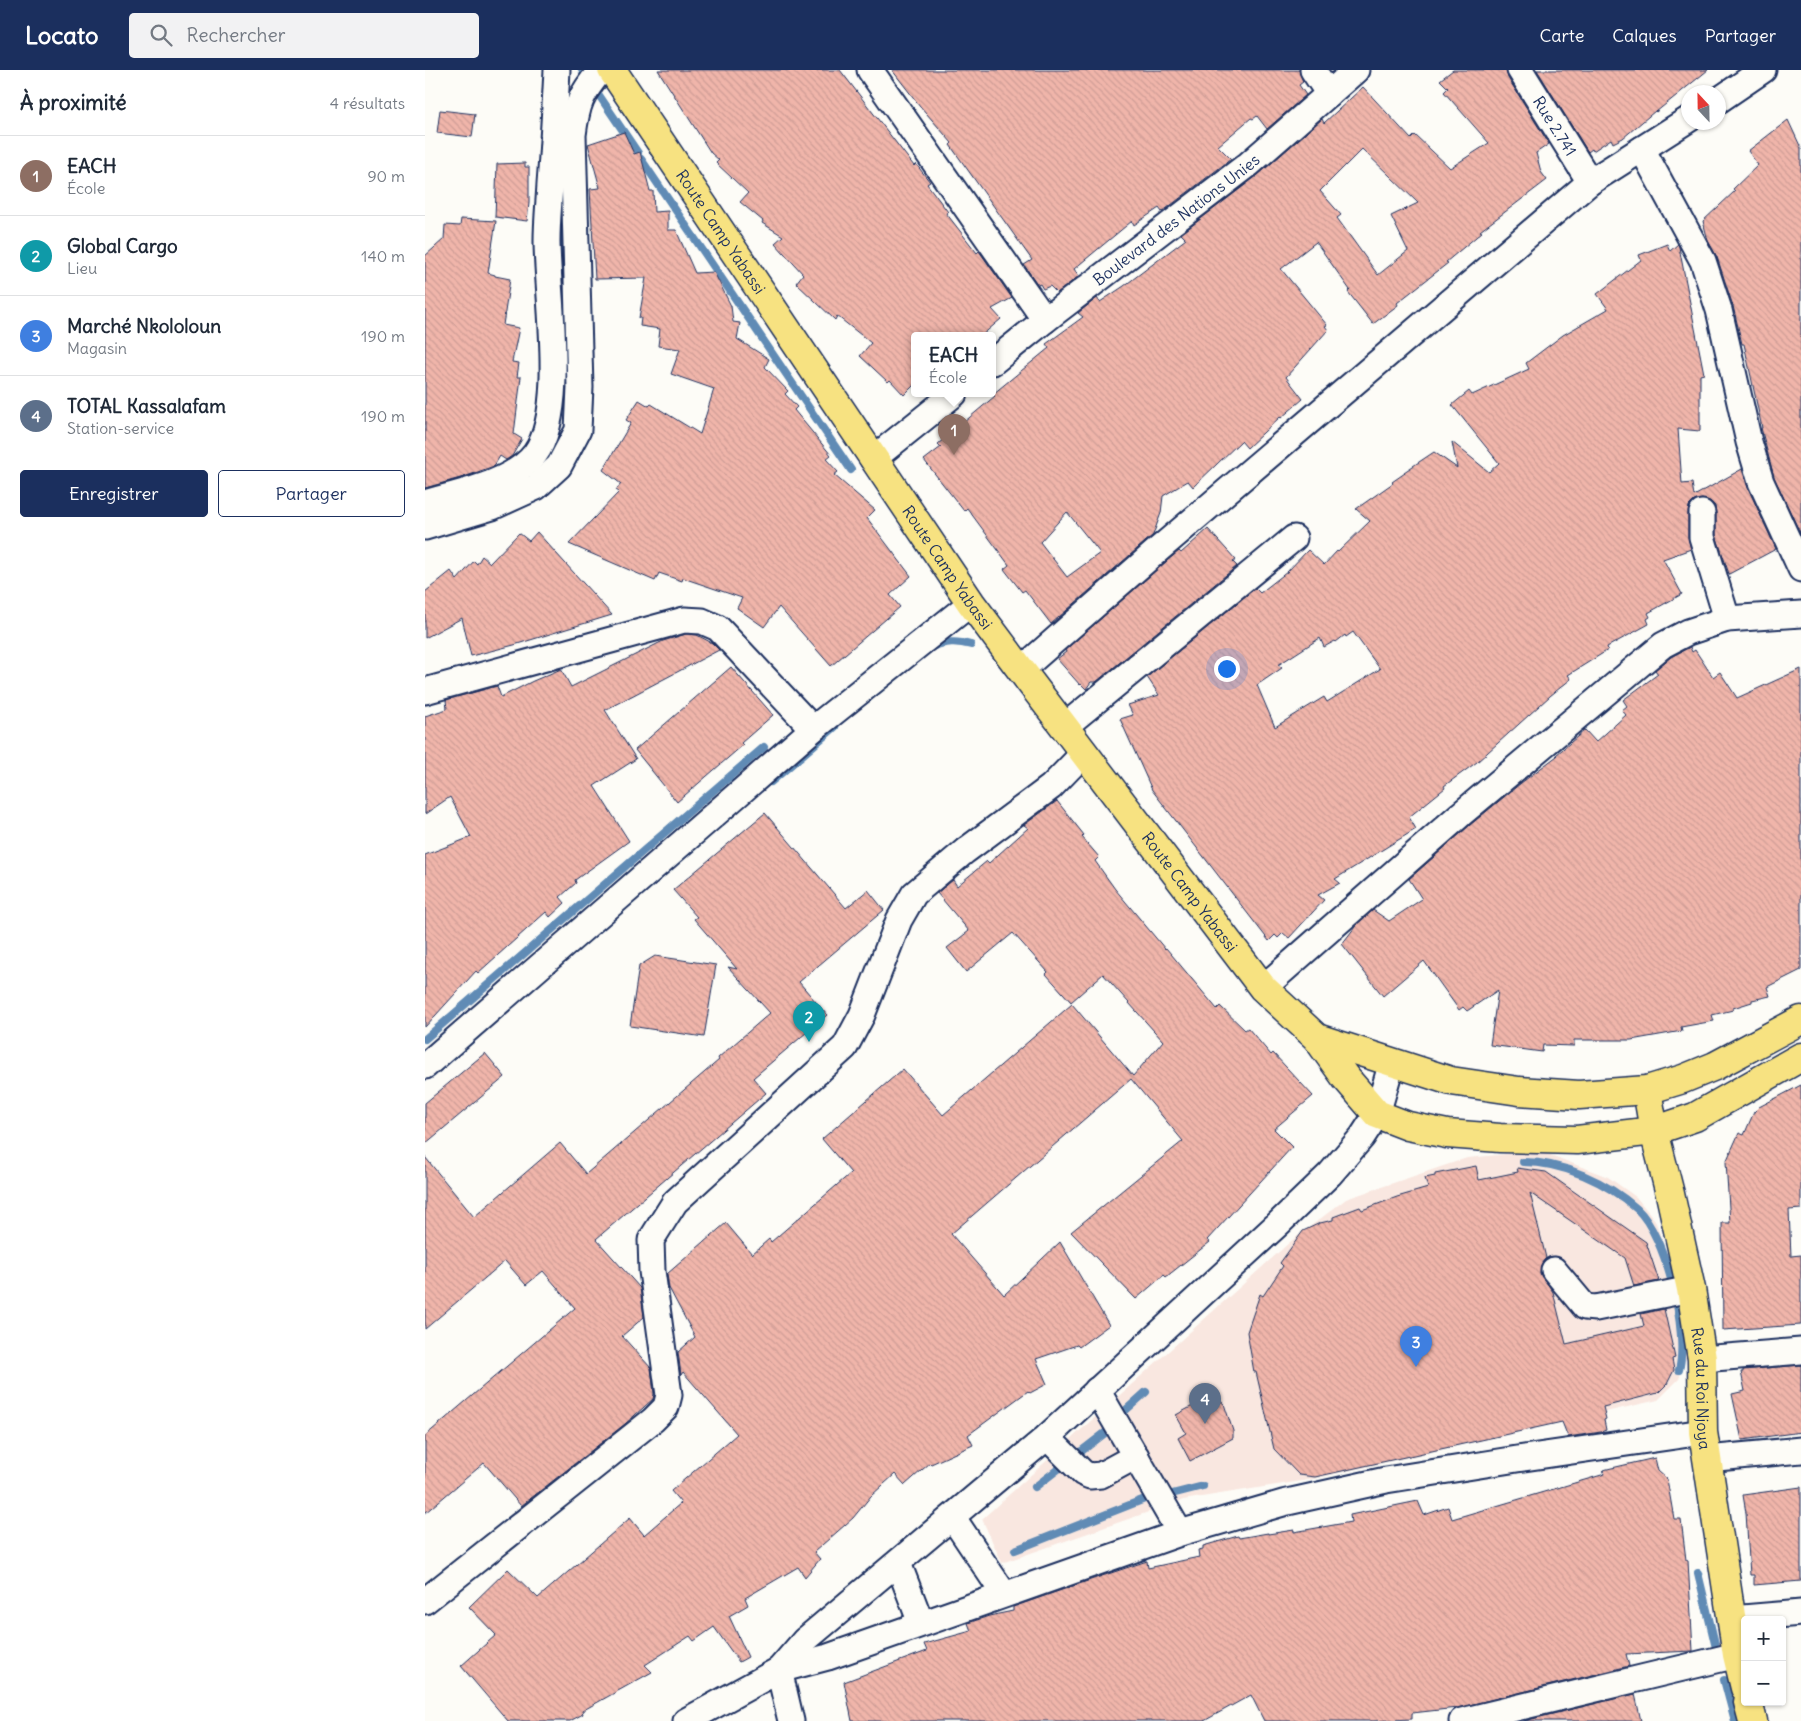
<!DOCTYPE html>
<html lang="fr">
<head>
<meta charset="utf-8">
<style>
  :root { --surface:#fff; --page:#f2f2f3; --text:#1f2937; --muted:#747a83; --line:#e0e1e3; --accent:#1b2f5e }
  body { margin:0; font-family:Delius,sans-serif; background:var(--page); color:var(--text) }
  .controls { position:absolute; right:15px; bottom:15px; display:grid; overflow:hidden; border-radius:5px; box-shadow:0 1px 4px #0004 }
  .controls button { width:45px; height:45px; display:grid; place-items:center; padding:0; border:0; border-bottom:1px solid var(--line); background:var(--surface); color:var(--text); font:25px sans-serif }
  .compass { position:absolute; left:1256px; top:15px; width:45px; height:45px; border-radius:50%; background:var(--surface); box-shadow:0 1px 4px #0004; rotate:338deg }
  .you { position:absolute; left:801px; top:598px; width:18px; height:18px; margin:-12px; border:4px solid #fff; border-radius:50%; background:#1a73e8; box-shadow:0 0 0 8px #1a73e833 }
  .badge { display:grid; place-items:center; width:32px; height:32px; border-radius:50%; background:var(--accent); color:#fff; font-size:16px; font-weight:700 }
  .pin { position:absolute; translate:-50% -41px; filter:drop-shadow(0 1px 2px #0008) }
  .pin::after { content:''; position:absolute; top:26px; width:18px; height:15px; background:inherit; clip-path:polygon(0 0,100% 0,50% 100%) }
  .popup { position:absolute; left:486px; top:262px; width:85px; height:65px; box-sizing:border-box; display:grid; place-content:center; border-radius:5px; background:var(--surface); filter:drop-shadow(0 1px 4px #0005); font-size:16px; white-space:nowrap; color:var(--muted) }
  .popup b { font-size:19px; color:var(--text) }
  .popup::after { content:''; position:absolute; left:50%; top:100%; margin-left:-10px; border:10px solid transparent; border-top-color:var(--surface) }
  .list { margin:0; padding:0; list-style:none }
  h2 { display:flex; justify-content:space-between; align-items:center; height:65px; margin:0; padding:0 20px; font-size:21px }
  h2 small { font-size:16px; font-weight:400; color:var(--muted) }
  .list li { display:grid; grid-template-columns:32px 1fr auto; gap:15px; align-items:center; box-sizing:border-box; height:80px; padding:0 20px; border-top:1px solid var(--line) }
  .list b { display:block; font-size:19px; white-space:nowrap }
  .list p { margin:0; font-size:16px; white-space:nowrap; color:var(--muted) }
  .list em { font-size:16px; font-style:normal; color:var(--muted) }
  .actions { display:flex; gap:10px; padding:15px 20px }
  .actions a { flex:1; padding:11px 0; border:1px solid var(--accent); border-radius:5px; text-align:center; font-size:18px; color:var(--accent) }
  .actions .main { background:var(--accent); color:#fff }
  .icon { flex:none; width:28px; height:28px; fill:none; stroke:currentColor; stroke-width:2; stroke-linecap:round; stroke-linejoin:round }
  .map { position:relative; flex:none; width:1376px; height:1651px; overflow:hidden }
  header { display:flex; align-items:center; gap:30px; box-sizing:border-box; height:70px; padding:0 25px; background:var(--accent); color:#fff }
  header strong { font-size:24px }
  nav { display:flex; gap:28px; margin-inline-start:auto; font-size:18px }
  .search { width:350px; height:45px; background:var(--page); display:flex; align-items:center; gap:12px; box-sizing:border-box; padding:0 18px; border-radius:5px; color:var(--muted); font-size:19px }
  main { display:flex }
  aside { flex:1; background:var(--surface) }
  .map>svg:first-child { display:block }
  .built { fill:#f9e7e0 }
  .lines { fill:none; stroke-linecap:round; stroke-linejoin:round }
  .stream { stroke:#618bb5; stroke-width:8 }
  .building { fill:url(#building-back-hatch); stroke:#1b2f5e; fill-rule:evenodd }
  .minor-casing { stroke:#1b2f5e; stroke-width:29 }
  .major-casing { stroke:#1b2f5e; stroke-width:31 }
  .minor { stroke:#fdfcf7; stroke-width:25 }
  .major { stroke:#f7e281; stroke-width:28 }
  .labels { text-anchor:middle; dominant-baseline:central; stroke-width:4; stroke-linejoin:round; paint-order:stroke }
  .street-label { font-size:16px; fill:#1b2f5e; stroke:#fdfcf7 }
</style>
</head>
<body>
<header>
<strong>Locato</strong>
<div class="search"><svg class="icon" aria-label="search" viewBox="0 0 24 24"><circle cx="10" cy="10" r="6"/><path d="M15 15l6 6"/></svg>Rechercher</div>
<nav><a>Carte</a><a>Calques</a><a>Partager</a></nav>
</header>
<main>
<aside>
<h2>À proximité<small>4 résultats</small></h2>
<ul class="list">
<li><span class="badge" style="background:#8d6e63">1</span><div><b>EACH</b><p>École</p></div><em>90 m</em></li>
<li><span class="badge" style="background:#0f9aa8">2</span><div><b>Global Cargo</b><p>Lieu</p></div><em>140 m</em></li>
<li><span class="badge" style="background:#3f7fe0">3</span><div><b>Marché Nkololoun</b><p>Magasin</p></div><em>190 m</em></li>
<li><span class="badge" style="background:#5c6f8a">4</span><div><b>TOTAL Kassalafam</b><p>Station-service</p></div><em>190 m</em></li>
</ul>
<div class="actions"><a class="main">Enregistrer</a><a>Partager</a></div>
</aside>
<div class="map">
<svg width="1376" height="1651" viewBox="0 0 1376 1651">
  <defs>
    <pattern id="building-back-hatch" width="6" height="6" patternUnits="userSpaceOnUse" patternTransform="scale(1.25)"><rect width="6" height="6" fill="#f0b5aa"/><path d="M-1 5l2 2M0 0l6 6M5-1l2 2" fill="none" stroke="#cd9c95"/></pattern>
  </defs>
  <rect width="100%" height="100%" fill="#fdfcf7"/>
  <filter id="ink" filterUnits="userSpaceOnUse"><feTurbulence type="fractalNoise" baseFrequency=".02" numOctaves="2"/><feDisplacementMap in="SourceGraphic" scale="10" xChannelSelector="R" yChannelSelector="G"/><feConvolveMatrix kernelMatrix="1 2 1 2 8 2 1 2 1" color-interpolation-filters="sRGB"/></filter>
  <g filter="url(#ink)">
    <!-- built -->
    <path class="built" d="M 1115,1081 L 1183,1107 L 1211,1127 L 1230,1150 L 1251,1209 L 1257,1234 L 1262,1286 L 1254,1309 L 1233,1330 L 883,1410 L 758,1430 L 577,1493 L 557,1449 L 865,1172 L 921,1129 L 1042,1088 Z"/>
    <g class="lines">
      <!-- stream -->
      <path class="stream" d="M 157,0 L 213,83
        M 216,89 L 426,400
        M 136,210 L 136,129
        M 507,577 C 521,571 532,571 546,575
        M 346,712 L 410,657
        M 0,969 L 339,677
        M 1098,1092 C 1138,1092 1182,1112 1212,1139 C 1241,1166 1264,1262 1254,1300
        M 692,1348 L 721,1322
        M 610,1417 L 689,1356
        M 739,1426 L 778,1416
        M 590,1480 L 730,1425
        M 1273,1503 L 1292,1582
        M 1299,1610 L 1310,1651"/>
    </g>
    <!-- building -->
    <path class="building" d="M 233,0 L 415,0 L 489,96 L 491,94 L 505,112 L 502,114 L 523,142 L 521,143 L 552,183 L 554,181 L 587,228 L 567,239 L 576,249 L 556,266 L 490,266 L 490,314 L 479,325 L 465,310 L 463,312 L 435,286 L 446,273 L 412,246 L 410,250 L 371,213 L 378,204 L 350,173 L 358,166 L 337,153 L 338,151 L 315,132 L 323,123 L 291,93 L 294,90 L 286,83 Z
      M 467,0 L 874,0 L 878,12 L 874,15 L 881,25 L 842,59 L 832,46 L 828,49 L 826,48 L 793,76 L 806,89 L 737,142 L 734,138 L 709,155 L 707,151 L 649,199 L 654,206 L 632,223 L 625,216 L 618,219 L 615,214 L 613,215 L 599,195 L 607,190 L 525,75 L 527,73 L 495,36 Z
      M 1028,0 L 1081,0 L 1083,8 L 1124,74 L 1111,83 L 1116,102 L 1122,110 L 1055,161 L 1057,162 L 1021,192 L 1023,193 L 972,233 L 973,235 L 948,254 L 923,222 L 925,220 L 891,172 L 856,199 L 902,255 L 900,256 L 903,260 L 861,307 L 878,329 L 856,348 L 855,347 L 822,378 L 816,371 L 768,417 L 763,411 L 738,426 L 736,443 L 728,465 L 626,554 L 600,520 L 597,522 L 579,499 L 584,495 L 542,438 L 539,441 L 499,390 L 516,377 L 513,374 L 570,326 L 568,324 L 624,278 L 621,274 L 658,247 L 653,243 L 672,228 L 675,232 L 699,216 L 761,169 L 756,164 L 833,105 L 897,49 L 899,53 L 938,17 L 986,69 L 990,65 L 1025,98 L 1064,73 L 1019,22 L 1023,18 L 1015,10 ZM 937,79 L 993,133 L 966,146 L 983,181 L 953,205 L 912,148 L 916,145 L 895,121 ZM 642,442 L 675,483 L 642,507 L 615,472 Z
      M 1112,0 L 1283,0 L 1231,42 L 1230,41 L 1198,68 L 1188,73 L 1186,69 L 1168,81 L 1167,79 L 1163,82 Z
      M 15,40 L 50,44 L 47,67 L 12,63 Z
      M 1363,50 L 1376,78 L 1376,465 L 1349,407 L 1336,358 L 1337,358 L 1319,274 L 1317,274 L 1308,236 L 1292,187 L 1283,171 L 1278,151 L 1310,121 L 1308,119 L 1333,95 L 1323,81 Z
      M 199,62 L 209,84 L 215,82 L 225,121 L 228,121 L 229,142 L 243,141 L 243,160 L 251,160 L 270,203 L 289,202 L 306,236 L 308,252 L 315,253 L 312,269 L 344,289 L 340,297 L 363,321 L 360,324 L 372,337 L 369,340 L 406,385 L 401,389 L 413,402 L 409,405 L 450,440 L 442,448 L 486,506 L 465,525 L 475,537 L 406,596 L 354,537 L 339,557 L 312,538 L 317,528 L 258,508 L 257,511 L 234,503 L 230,511 L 144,474 L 194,422 L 191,420 L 196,414 L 178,400 L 206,353 L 201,350 L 214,330 L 224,336 L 226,334 L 275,364 L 289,319 L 246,304 L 255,279 L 233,276 L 235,259 L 215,256 L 216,248 L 214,248 L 221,208 L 170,209 L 165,119 L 175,118 L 163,74 Z
      M 100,93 L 100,97 L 104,97 L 104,133 L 102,151 L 70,147 L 72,94 Z
      M 36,149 L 71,151 L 63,203 L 70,205 L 70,206 L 85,209 L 78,255 L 94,258 L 87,292 L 94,293 L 92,307 L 96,307 L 89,364 L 97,369 L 87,386 L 81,390 L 75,386 L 69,396 L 39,407 L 0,418 L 0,186 L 19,169 L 20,155 L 35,156 Z
      M 1242,174 L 1245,181 L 1253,174 L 1254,177 L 1279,304 L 1275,305 L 1275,361 L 1253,359 L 1257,414 L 1267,413 L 1269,426 L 1317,399 L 1323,418 L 1351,479 L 1304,504 L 1291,465 L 1291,443 L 1290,436 L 1285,431 L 1277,429 L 1269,431 L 1264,436 L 1263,443 L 1263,467 L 1266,479 L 1238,489 L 1257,524 L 1223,543 L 1225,547 L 1222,549 L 1224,554 L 1182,577 L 1183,580 L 1143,605 L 1146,609 L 1125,626 L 1052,692 L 1019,716 L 1020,718 L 984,747 L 991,759 L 910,809 L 915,813 L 893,825 L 899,830 L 864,868 L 858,863 L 853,868 L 850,865 L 844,871 L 727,720 L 695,649 L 708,645 L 703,635 L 734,625 L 722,607 L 830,518 L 835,523 L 862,502 L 883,480 L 899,495 L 912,481 L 913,482 L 945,451 L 931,439 L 968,413 L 967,412 L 980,403 L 979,402 L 1009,382 L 1032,398 L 1027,372 L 1064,402 L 1074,393 L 1027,335 L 1044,321 L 1047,325 L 1104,299 L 1101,293 L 1138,265 L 1183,239 L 1172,224 L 1216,190 L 1214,185 ZM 928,562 L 955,599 L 902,632 L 899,627 L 850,657 L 832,615 L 857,598 L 853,595 L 895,568 L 899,577 L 910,571 L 911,572 L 920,565 L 921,567 Z
      M 783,459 L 811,490 L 808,492 L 812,496 L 671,612 L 666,612 L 661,619 L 656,614 L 655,615 L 632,589 L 641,582 L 640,580 L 743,490 L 754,481 L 756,483 Z
      M 112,462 L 187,545 L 89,575 L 46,586 L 37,548 L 0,568 L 0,522 L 26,501 L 32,510 L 49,491 L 52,494 L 57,486 L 65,493 L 94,463 L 104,471 Z
      M 261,564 L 272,565 L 287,573 L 294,580 L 180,640 L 211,689 L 169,716 L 204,771 L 150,810 L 151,813 L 135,827 L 140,833 L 125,847 L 121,842 L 53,903 L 51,901 L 0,957 L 0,785 L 46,767 L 25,727 L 0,744 L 0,646 L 22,639 L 21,630 L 72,616 L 76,627 L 108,611 L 136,599 L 146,617 L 238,571 Z
      M 1265,577 L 1267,582 L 1270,580 L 1288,607 L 1295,602 L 1312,628 L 1376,599 L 1376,900 L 1342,917 L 1345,926 L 1327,930 L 1327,932 L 1308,938 L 1308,940 L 1287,945 L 1289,951 L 1256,957 L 1257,961 L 1206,970 L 1149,970 L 1149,976 L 1118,975 L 1117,982 L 1065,975 L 1073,920 L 1042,941 L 1038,937 L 1034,940 L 999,891 L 958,926 L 917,874 L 933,853 L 948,840 L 964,851 L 997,829 L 984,809 L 1045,755 L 1096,713 L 1132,686 L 1131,685 L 1160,660 L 1171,672 L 1201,645 L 1197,640 L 1202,636 L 1198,630 L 1233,604 L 1230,600 L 1246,587 Z
      M 306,597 L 348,645 L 316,673 L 318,675 L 252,732 L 210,680 Z
      M 632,731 L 659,765 L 657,767 L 674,787 L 670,791 L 690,819 L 740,879 L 741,878 L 792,939 L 795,936 L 820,960 L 823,958 L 846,985 L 848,983 L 888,1026 L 849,1059 L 867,1077 L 782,1170 L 785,1172 L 741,1207 L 739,1205 L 711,1229 L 646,1162 L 758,1071 L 706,1009 L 526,1164 L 579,1225 L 635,1172 L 684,1255 L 654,1277 L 652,1275 L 611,1289 L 622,1314 L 605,1323 L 603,1321 L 543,1365 L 548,1375 L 506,1394 L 505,1393 L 480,1415 L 470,1404 L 446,1426 L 428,1448 L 389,1482 L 395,1489 L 380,1507 L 373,1497 L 320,1528 L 323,1535 L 304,1546 L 323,1587 L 314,1592 L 289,1557 L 269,1571 L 265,1566 L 220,1595 L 227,1602 L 157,1641 L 158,1644 L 145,1651 L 83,1651 L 36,1596 L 71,1565 L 44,1537 L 83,1499 L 113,1528 L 205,1448 L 219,1465 L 256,1433 L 246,1421 L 312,1364 L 258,1302 L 256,1305 L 253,1282 L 270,1267 L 244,1218 L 242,1204 L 301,1153 L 327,1184 L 344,1169 L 346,1172 L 426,1103 L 397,1069 L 478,999 L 518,1045 L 647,934 L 708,1006 L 738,971 L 678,904 L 646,932 L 621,904 L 623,902 L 588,863 L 541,902 L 522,878 L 544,861 L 512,823 L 528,810 L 532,816 L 562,791 L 564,793 L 603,758 L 599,755 Z
      M 340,743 L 421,838 L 443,820 L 459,840 L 374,912 L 402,945 L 328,1008 L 341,1023 L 171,1169 L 215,1218 L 219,1247 L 197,1266 L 226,1298 L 229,1324 L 228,1329 L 200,1354 L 96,1436 L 59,1393 L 0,1443 L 0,1366 L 150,1238 L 118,1201 L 101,1215 L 80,1191 L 0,1259 L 0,1087 L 49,1147 L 135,1073 L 161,1104 L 294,990 L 293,988 L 345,943 L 303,897 L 312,899 L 269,849 L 272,847 L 248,820 Z
      M 230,886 L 291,895 L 279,967 L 205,956 L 214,896 Z
      M 60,983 L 80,1007 L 0,1074 L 0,1033 Z
      M 1376,1015 L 1376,1139 L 1364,1140 L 1366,1186 L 1376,1185 L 1376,1255 L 1298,1260 L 1297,1153 L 1305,1153 L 1301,1092 L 1314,1063 L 1319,1065 L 1329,1042 L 1334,1037 Z
      M 1051,1096 L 1054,1110 L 1093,1102 L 1092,1098 L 1121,1102 L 1221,1172 L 1234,1211 L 1209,1216 L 1200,1188 L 1105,1123 L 1121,1188 L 1116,1195 L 1115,1203 L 1128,1222 L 1141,1274 L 1219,1256 L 1216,1244 L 1239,1239 L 1250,1288 L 1247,1289 L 1249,1300 L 1242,1314 L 1233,1323 L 1178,1337 L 1181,1349 L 1179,1350 L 1181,1360 L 1176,1362 L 1143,1367 L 1137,1352 L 890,1407 L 874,1405 L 849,1379 L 831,1302 L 829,1302 L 822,1262 L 835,1224 L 838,1226 L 858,1196 L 855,1193 L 878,1161 L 895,1153 L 908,1150 L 908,1147 L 935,1137 L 937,1140 L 972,1127 L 1003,1118 L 1000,1108 L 1010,1106 L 1010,1104 Z
      M 1376,1295 L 1376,1362 L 1317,1370 L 1307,1324 L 1320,1321 L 1316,1302 L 1318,1302 L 1318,1300 Z
      M 788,1325 L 799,1334 L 808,1361 L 808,1368 L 765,1391 L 753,1368 L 761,1363 L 751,1345 Z
      M 1230,1388 L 1233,1401 L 1242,1409 L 1249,1449 L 1256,1449 L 1261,1490 L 1263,1491 L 1268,1581 L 1201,1584 L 1204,1596 L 1032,1638 L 987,1643 L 987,1649 L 947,1651 L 839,1651 L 826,1625 L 779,1651 L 427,1651 L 419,1612 L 502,1581 L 499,1574 L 546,1561 L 543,1553 L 564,1546 L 588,1541 L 588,1537 L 677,1506 L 722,1491 L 723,1498 L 774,1487 L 773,1480 L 778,1479 L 778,1476 L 813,1466 L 814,1468 L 843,1463 L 843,1464 L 869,1460 L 869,1462 L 926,1452 L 925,1445 L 993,1431 L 999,1445 L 1023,1437 L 1027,1449 L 1180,1404 L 1178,1400 Z
      M 1376,1417 L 1376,1511 L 1329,1515 L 1329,1505 L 1325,1505 L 1321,1443 L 1318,1425 Z
      M 1210,1624 L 1216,1651 L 1099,1651 Z"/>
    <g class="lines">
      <defs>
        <g id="minor">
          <path d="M 445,0 L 620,250"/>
          <path d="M 888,0 L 904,24"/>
          <path id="s1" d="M 1095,0 L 1165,112"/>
          <path d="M 1294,30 L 1338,0"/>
          <path d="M 1217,79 L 1278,191 L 1294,240 L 1324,372 L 1336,412 L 1376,499"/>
          <path id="s2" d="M 568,292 L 620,250 L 824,94 L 931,0"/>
          <path d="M 448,389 L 529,324"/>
          <path d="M 0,433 C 33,423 88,413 110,384 C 142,341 122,225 122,171 C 122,152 124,133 125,114 C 128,76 130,38 132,0"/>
          <path d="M 1277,443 L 1277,467 L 1302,549"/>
          <path d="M 0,457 L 67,437 L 111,417 L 134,396 L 153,360 L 155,317 L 148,65 C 152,33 156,24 176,0"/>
          <path d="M 596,600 L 734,479 L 1165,112 L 1264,49"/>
          <path d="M 0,621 L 259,550 L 277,551 L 293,558 L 388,659"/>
          <path d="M 639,657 L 869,468"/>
          <path d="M 838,918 L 1036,744 L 1238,575 L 1263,562 L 1302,549 L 1376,544"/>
          <path d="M 0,996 L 388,659 L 546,533"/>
          <path d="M 1129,1200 L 1160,1237 L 1171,1238 L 1266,1219"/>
          <path d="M 1277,1289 L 1376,1281"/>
          <path d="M 672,1320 L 755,1463"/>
          <path d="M 622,1367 L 658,1403 L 665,1406 L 676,1405 L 711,1386"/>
          <path d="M 1282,1389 L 1376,1380"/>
          <path d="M 528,1448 L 579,1524"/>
          <path d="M 473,1493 L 496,1553"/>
          <path d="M 0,1531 L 228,1350 L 241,1337 L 244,1325 L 227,1201 L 226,1170 L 250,1132 L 420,977 L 437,945 L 474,850 L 489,824 L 540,781 L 626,717 L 659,683"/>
          <path d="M 1306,1549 L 1376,1543"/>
          <path d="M 261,1651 L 354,1600 L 380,1570 L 622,1367 L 854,1153 L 905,1104 L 937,1067 L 952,1044 L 967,992"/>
          <path d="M 366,1651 L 354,1600 L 403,1587 L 755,1463 L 858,1433 L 961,1410 L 1092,1389 L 1278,1362"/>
          <path d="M 1037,1651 L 1312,1585"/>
        </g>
        <g id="major">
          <path id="s3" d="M 187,0 L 546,533 L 596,600 L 838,918 L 892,968 L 920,1007 L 952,1044 L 983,1056 L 1022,1064 L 1075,1068 L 1152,1070 L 1229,1061 L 1270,1047 L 1376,987"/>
          <path d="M 892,968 L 1026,1011 L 1094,1021 L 1154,1025 L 1222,1020 L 1258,1009 L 1290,996 L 1376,950"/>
          <path id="s4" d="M 1222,1020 L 1229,1061 L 1245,1124 L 1266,1219 L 1277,1289 L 1278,1362 L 1312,1585 L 1320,1618"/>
          <path d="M 1323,1632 L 1328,1651"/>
        </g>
      </defs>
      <!-- minor casing -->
      <use href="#minor" class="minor-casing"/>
      <!-- major casing -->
      <use href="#major" class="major-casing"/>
      <!-- minor -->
      <use href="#minor" class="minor"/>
      <!-- major -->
      <use href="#major" class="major"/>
    </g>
  </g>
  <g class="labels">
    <!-- street labels -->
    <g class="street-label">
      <text stroke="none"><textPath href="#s1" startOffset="66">Rue 2.741</textPath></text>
      <text stroke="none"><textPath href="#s2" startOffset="232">Boulevard des Nations Unies</textPath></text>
      <text stroke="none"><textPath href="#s3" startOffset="195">Route Camp Yabassi</textPath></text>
      <text stroke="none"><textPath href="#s3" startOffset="600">Route Camp Yabassi</textPath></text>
      <text stroke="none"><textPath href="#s3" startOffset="1005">Route Camp Yabassi</textPath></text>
      <text stroke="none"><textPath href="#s4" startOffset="304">Rue du Roi Njoya</textPath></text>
    </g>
  </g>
</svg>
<div class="controls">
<button>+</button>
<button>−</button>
</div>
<svg class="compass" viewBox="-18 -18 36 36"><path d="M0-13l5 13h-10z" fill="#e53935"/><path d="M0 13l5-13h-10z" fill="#747a83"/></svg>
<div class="you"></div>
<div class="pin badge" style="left:529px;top:385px;background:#8d6e63">1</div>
<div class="popup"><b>EACH</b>École</div>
<div class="pin badge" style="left:384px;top:972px;background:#0f9aa8">2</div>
<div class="pin badge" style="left:991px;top:1297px;background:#3f7fe0">3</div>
<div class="pin badge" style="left:780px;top:1354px;background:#5c6f8a">4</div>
</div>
</main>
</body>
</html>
